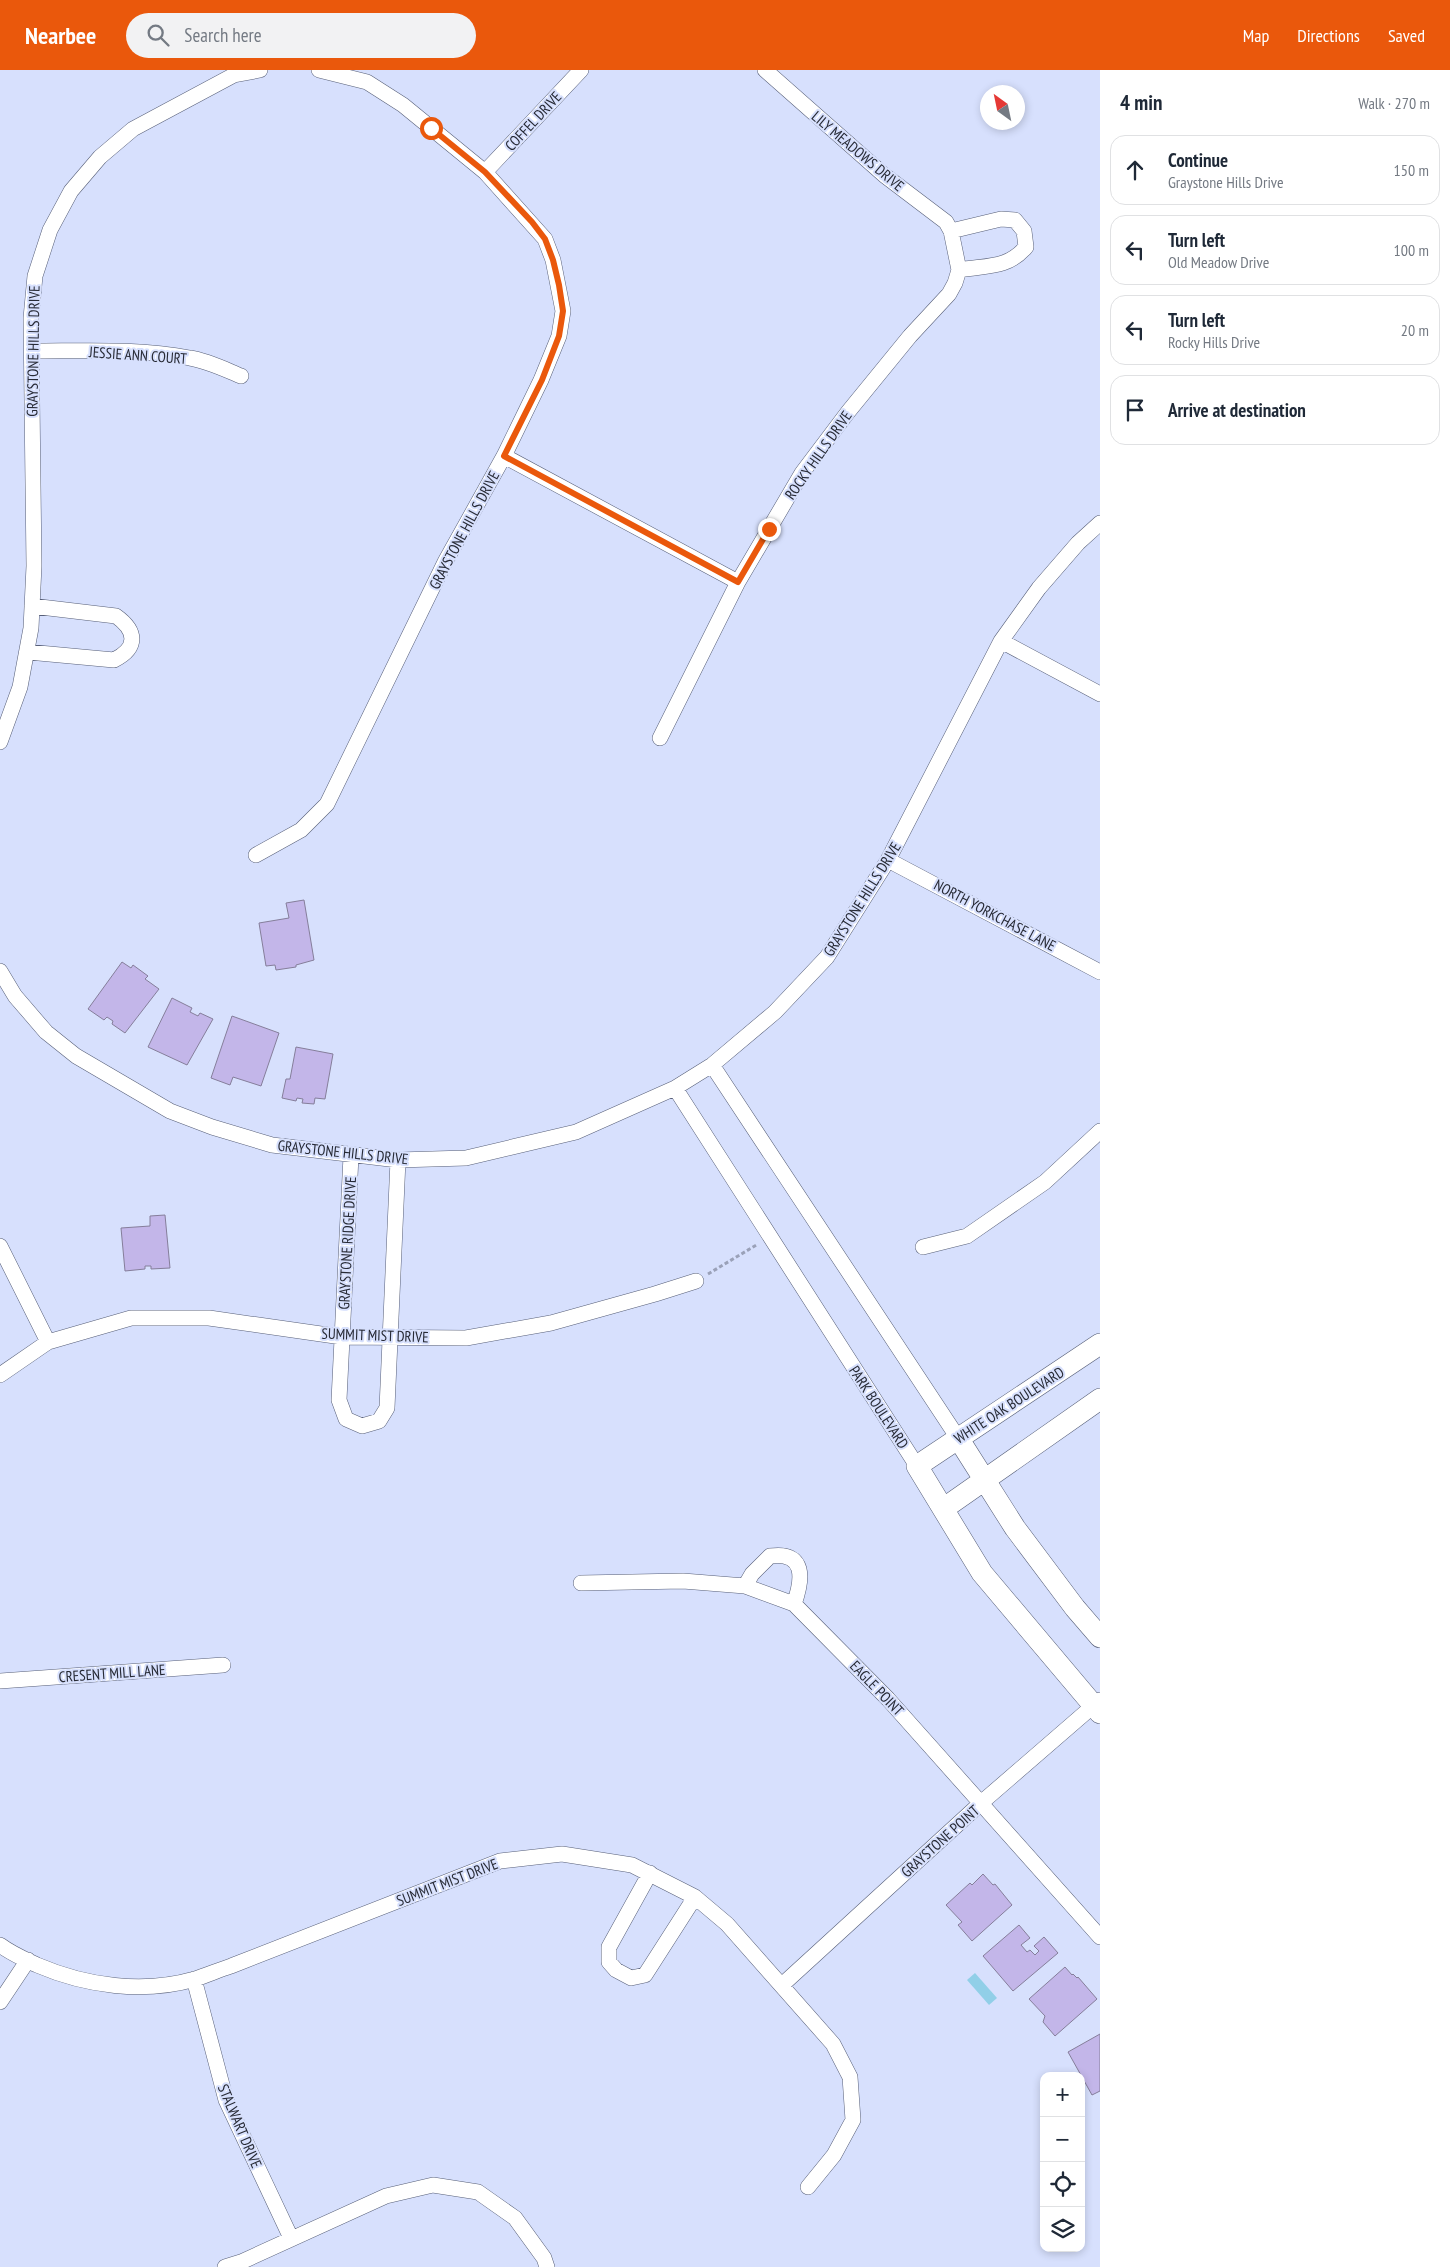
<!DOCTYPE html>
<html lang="en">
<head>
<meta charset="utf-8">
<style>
  :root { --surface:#fff; --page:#f2f2f3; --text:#1f2937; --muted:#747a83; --line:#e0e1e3; --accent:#ea580c }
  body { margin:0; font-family:"PT Sans Narrow",sans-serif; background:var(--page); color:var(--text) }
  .controls { position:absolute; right:15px; bottom:15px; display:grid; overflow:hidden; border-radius:10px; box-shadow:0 2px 8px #0003 }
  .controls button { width:45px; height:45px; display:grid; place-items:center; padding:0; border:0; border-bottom:1px solid var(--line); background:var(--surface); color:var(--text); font:25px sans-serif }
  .compass { position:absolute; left:980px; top:15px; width:45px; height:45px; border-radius:50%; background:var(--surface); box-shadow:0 2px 8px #0003; rotate:327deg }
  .stop { position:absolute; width:15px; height:15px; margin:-11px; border:4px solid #ea580c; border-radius:50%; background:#fff }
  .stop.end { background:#ea580c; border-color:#fff; box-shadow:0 1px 5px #0008 }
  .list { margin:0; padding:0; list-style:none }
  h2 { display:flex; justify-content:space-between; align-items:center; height:65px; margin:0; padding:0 20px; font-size:21px }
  h2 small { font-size:16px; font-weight:400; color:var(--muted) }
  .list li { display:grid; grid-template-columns:32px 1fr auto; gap:15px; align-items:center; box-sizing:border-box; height:70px; margin:0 10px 10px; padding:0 10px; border:1px solid var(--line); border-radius:15px }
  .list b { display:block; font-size:19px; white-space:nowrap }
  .list p { margin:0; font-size:16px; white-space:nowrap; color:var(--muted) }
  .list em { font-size:16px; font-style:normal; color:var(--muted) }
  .icon { flex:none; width:28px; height:28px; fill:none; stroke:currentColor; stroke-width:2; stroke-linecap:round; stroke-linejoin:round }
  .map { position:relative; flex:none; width:1100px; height:2197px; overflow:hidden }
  header { display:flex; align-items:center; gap:30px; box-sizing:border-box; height:70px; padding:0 25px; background:var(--accent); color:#fff }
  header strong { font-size:24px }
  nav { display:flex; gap:28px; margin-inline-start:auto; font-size:18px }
  .search { width:350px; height:45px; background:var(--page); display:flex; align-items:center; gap:12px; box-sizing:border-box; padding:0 18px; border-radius:28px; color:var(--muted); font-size:19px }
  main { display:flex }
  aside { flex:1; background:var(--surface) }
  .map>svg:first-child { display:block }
  .water { fill:#91cfe8 }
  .building { fill:#c3b6e9; stroke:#857e9a }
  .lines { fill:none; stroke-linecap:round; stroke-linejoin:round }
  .street-casing { stroke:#575f78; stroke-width:16 }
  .secondary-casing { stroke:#575f78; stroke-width:22 }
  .path { stroke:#9aa1b8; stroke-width:3; stroke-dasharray:4 2.5; stroke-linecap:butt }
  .street { stroke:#fff; stroke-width:15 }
  .secondary { stroke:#fff; stroke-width:21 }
  .route { stroke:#ea580c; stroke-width:6 }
  .labels { text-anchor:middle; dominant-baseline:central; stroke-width:4; stroke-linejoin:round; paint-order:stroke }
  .street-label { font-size:15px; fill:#272a35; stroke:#d7e0fd }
</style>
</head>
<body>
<header>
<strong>Nearbee</strong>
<div class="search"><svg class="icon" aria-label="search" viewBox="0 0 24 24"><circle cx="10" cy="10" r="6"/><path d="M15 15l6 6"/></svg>Search here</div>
<nav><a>Map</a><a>Directions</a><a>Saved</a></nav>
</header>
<main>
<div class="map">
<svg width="1100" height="2197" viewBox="0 0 1100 2197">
  <rect width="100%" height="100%" fill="#d7e0fd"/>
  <!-- water -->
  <path class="water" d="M 975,1903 L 997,1928 L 989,1935 L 967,1910 Z"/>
  <!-- building -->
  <path class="building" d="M 304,830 L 314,890 L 296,895 L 296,897 L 276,900 L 275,895 L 266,896 L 259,853 L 289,848 L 286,833 Z
    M 122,892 L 131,898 L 133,895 L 148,906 L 145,909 L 159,919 L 125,963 L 112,954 L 113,951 L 107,947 L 104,950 L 88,939 Z
    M 172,928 L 192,938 L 190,942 L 198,946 L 200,943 L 213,949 L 187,995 L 148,977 Z
    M 232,946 L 279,963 L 261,1016 L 233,1007 L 230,1015 L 211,1008 Z
    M 296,977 L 333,984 L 325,1029 L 315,1028 L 314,1034 L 302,1033 L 303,1029 L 297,1028 L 296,1031 L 282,1028 L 286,1009 L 290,1009 Z
    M 165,1145 L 170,1198 L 151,1199 L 151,1196 L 145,1196 L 145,1199 L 125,1201 L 121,1158 L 150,1156 L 150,1146 Z
    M 983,1804 L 993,1815 L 995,1814 L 1012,1835 L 972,1871 L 958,1855 L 962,1852 L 946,1835 L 970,1813 L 972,1815 Z
    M 1019,1855 L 1030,1868 L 1021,1875 L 1027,1882 L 1030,1880 L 1035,1885 L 1039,1881 L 1034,1876 L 1044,1867 L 1058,1883 L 1013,1921 L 983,1886 Z
    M 1065,1897 L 1072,1905 L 1073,1904 L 1077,1908 L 1078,1907 L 1097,1929 L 1055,1966 L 1043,1952 L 1045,1946 L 1029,1929 Z
    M 1100,1964 L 1100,2021 L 1092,2025 L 1068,1982 Z"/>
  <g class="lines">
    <defs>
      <path id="street" d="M 485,102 L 581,0
        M 951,161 L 1001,149 L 1015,150 L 1024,161 L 1026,177 C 1007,199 987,195 959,200
        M 33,281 C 84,281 139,278 190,288 C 208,291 224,299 241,306
        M 504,386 L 738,512
        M 1001,571 L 1100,624
        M 28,582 L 114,590 C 138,578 137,561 116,546 L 32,536
        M 660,668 L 738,512 L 802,403 L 848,342 L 910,266 L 949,224 L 955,213 L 959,200 L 951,161 L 946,152 L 884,105 L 765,0
        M 0,672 L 20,617 L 31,558 L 34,496 L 31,248 L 35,206 L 50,160 L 71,121 L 100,87 L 133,59 L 234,5 L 260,0
        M 256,785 L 301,760 L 327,734 L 445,492 L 504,386 L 541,310 L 559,266 L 563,241 L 553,190 L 545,169 L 485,102 L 403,35 L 367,12 L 319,0
        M 888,790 L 1100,902
        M 0,901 L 15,926 L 46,962 L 76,986 L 170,1041 L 212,1057 L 272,1075 L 398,1090 L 466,1088 L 576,1062 L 675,1018 L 712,995 L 775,942 L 827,887 L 888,790 L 1001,571 L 1039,518 L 1078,473 L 1100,453
        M 712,995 L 958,1368
        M 675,1018 L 917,1396
        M 351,1086 L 339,1330 L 346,1349 L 362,1356 L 379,1351 L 387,1338 L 398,1090
        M 0,1176 L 48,1272
        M 923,1177 L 967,1166 L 1045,1112 L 1100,1061
        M 0,1305 L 48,1272 L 131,1248 L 209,1248 L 342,1267 L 466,1268 L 551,1253 L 655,1224 L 696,1211
        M 581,1513 L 683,1511 L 745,1516 L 794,1534 L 888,1629 L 1100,1867
        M 745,1516 L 752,1504 L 770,1486 C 806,1481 803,1509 794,1534
        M 0,1611 L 223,1595
        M 650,1803 L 609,1877 L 609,1892 L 616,1900 L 631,1908 L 645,1905 L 695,1827
        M 0,1875 C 12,1884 24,1889 37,1895 C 86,1916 143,1924 195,1909 C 207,1905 219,1900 231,1896 L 500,1791 L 562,1784 L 632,1795 L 695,1827 L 727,1854 L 833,1974 L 850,2007 L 853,2050 L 834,2085 L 808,2117
        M 194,1909 L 226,2030 L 291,2168
        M 782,1915 L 981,1733 L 1100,1630
        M 0,1932 L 28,1890
        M 225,2197 L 241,2192 L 386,2126 L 433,2115 L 478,2122 L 515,2148 L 544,2188 L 547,2197"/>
      <path id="secondary" d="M 1100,1274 L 917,1396 L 982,1503 L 1100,1643
        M 958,1368 L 1015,1458 L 1075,1538 L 1100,1567
        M 943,1439 L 1100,1329"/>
    </defs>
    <!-- street casing -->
    <use href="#street" class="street-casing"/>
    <!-- secondary casing -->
    <use href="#secondary" class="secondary-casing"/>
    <!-- path -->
    <path class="path" d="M 708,1204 L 758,1174"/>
    <!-- street -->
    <use href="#street" class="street"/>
    <!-- secondary -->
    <use href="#secondary" class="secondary"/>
  </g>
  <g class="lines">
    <!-- route -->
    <path class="route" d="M 431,58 L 485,102 L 532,152 L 545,169 L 553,190 L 559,215 L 563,241 L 559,266 L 542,310 L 504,386 L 738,512 L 769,459"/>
  </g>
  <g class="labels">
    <!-- street labels -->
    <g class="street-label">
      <text transform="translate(533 51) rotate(-47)">COFFEL DRIVE</text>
      <text transform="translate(858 81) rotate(40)">LILY MEADOWS DRIVE</text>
      <text transform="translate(33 281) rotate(-89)">GRAYSTONE HILLS DRIVE</text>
      <text transform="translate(138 285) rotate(4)">JESSIE ANN COURT</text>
      <text transform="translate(818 385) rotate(-55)">ROCKY HILLS DRIVE</text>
      <text transform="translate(464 460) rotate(-62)">GRAYSTONE HILLS DRIVE</text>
      <text transform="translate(862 829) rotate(-58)">GRAYSTONE HILLS DRIVE</text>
      <text transform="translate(995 845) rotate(28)">NORTH YORKCHASE LANE</text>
      <text transform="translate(343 1082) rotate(6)">GRAYSTONE HILLS DRIVE</text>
      <text transform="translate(347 1173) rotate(-87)">GRAYSTONE RIDGE DRIVE</text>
      <text transform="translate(375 1265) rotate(2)">SUMMIT MIST DRIVE</text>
      <text transform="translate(1009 1335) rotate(-33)">WHITE OAK BOULEVARD</text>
      <text transform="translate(879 1337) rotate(57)">PARK BOULEVARD</text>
      <text transform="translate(112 1603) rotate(-4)">CRESENT MILL LANE</text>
      <text transform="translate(877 1618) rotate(46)">EAGLE POINT</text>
      <text transform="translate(940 1771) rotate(-42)">GRAYSTONE POINT</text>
      <text transform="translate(447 1812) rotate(-21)">SUMMIT MIST DRIVE</text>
      <text transform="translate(240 2056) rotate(67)">STALWART DRIVE</text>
    </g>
  </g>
</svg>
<div class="controls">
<button>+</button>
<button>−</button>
<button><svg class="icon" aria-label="locate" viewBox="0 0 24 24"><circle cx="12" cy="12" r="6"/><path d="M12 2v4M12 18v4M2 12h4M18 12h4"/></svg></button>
<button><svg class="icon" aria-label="layers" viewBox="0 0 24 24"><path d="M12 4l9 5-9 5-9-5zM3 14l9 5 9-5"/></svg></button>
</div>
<svg class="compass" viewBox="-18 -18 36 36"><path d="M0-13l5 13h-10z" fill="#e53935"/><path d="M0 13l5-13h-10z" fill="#747a83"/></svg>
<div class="stop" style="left:431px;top:58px"></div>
<div class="stop end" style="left:769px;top:459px"></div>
</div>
<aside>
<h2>4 min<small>Walk · 270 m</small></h2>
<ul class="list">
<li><svg class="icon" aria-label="ahead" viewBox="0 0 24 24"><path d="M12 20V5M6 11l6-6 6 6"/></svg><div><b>Continue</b><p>Graystone Hills Drive</p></div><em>150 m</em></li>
<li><svg class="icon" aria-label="left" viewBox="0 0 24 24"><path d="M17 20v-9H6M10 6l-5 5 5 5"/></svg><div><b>Turn left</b><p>Old Meadow Drive</p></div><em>100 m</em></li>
<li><svg class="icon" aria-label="left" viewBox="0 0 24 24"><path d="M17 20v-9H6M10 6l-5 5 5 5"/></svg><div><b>Turn left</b><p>Rocky Hills Drive</p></div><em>20 m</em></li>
<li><svg class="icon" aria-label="arrive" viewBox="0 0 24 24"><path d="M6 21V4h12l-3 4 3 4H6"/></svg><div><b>Arrive at destination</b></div></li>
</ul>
</aside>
</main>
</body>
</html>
